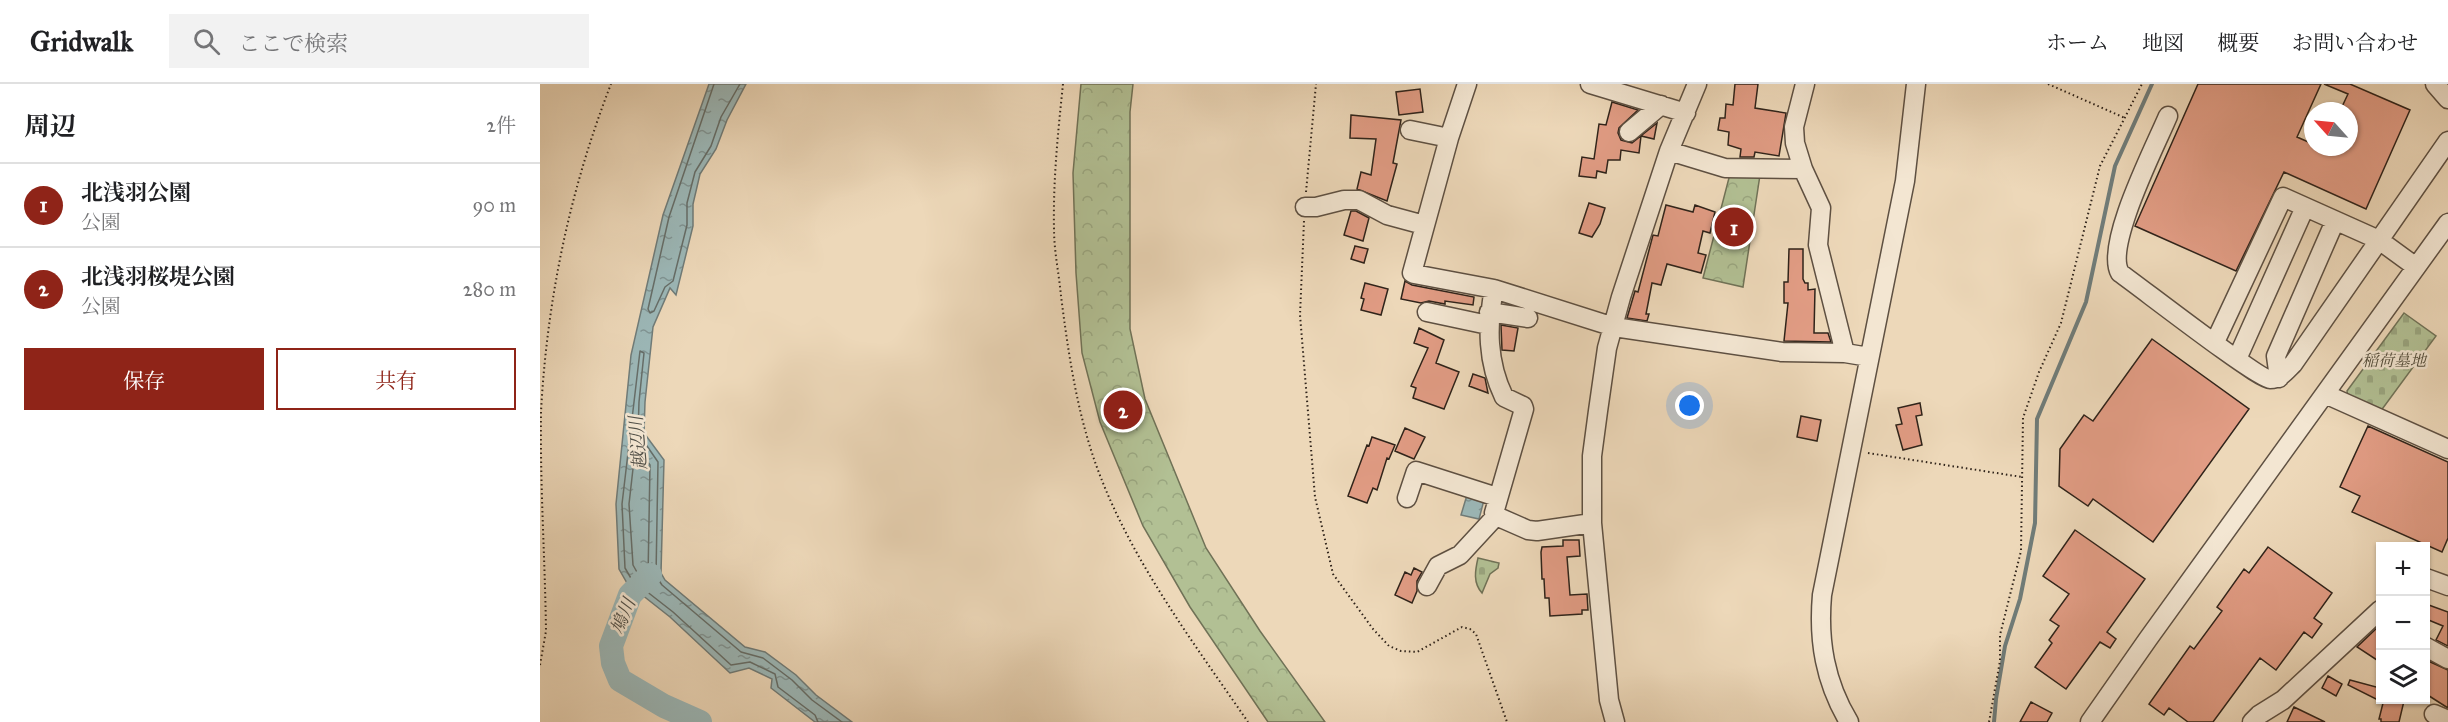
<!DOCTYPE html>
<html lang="ja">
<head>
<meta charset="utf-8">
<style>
  :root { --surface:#fff; --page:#f2f2f2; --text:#202124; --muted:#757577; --line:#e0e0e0; --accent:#8f2418 }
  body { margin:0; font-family:"IM FELL Great Primer","Noto Serif JP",serif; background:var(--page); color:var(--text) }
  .controls { position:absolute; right:18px; bottom:18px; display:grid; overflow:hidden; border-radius:0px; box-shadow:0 2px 4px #0004 }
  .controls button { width:54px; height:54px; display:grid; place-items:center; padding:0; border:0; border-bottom:2px solid var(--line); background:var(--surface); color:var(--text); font:30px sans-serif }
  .compass { position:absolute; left:1764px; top:18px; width:54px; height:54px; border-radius:50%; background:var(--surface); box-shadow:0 2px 4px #0004; rotate:297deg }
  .you { position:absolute; left:1150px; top:322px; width:21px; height:21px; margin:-15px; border:4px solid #fff; border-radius:50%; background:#1a73e8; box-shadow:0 0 0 9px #1a73e833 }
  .badge { display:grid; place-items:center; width:39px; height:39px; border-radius:50%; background:var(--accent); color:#fff; font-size:20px; font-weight:700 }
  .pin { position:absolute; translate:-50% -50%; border:3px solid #fff; box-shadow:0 2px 6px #0006 }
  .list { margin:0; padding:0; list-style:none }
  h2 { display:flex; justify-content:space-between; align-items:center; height:78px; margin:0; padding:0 24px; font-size:26px }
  h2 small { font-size:20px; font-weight:400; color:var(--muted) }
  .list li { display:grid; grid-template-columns:39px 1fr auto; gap:18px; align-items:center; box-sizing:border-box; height:84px; padding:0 24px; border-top:2px solid var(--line) }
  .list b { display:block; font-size:22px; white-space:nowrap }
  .list p { margin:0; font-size:20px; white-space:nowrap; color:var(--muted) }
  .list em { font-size:20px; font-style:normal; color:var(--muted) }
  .actions { display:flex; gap:12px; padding:18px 24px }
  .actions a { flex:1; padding:14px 0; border:2px solid var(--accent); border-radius:0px; text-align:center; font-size:21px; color:var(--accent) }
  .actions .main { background:var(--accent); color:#fff }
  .icon { flex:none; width:33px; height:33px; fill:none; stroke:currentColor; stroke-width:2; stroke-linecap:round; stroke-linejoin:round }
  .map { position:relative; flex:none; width:1908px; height:638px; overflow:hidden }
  header { display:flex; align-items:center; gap:36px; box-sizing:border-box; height:84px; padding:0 30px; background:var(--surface); border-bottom:2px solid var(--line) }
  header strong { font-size:28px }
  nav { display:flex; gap:33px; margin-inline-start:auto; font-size:21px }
  .search { width:420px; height:54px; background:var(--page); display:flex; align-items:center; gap:15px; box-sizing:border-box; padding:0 21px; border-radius:0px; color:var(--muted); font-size:22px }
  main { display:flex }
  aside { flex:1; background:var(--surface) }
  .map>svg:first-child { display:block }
  .cemetery { fill:url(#cemetery-stones); stroke:#707257; stroke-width:1.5 }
  .park { fill:url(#park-crowns); stroke:#707257; stroke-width:1.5 }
  .water { fill:url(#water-ripples); stroke:#707c79; stroke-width:1.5 }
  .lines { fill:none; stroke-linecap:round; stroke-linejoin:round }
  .shore { stroke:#666e69; stroke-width:1.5 }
  .stream { stroke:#707c79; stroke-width:4 }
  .river { stroke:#9cb8b8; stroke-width:24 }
  .building { fill:#e19c84; stroke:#2f231a; stroke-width:1.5 }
  .minor-casing { stroke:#5e5042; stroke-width:21 }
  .path { stroke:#2f231a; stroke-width:2; stroke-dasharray:1.5 3; stroke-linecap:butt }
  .minor { stroke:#f3e6d2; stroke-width:18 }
  .labels { text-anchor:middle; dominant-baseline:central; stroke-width:5; stroke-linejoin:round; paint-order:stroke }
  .park-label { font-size:16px; font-style:italic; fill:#504a38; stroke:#f3e6d2 }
  .water-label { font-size:18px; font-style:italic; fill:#505049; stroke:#f3e6d2 }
</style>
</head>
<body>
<header>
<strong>Gridwalk</strong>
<div class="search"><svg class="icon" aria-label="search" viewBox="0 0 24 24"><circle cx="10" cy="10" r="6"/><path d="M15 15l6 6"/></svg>ここで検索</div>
<nav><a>ホーム</a><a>地図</a><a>概要</a><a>お問い合わせ</a></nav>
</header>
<main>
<aside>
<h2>周辺<small>2件</small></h2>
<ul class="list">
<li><span class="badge">1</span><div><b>北浅羽公園</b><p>公園</p></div><em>90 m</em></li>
<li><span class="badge">2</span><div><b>北浅羽桜堤公園</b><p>公園</p></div><em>280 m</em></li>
</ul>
<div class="actions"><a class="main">保存</a><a>共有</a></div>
</aside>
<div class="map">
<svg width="1908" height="638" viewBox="0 0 1908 638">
  <defs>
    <pattern id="cemetery-stones" width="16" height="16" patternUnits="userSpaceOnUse" patternTransform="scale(1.5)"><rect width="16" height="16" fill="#b2c094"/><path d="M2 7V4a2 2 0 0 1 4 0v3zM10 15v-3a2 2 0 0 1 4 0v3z" fill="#99a57f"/></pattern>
    <pattern id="park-crowns" width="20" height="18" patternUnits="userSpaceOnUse" patternTransform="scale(1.5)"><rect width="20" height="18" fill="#b2c094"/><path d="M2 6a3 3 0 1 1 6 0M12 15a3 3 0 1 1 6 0" fill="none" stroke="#99a57f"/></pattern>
    <pattern id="water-ripples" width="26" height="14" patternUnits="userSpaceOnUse" patternTransform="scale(1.5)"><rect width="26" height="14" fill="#9cb8b8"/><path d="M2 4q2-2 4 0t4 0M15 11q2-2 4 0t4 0" fill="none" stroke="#809595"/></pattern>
  </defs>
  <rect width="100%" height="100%" fill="#edd8b9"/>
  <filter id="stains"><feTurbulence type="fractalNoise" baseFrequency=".00333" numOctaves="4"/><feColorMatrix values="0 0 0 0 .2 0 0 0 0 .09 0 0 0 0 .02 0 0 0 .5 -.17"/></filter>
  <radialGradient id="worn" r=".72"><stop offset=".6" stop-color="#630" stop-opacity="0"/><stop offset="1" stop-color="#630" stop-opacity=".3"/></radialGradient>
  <!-- cemetery -->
  <path class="cemetery" d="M 1864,229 L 1896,252 L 1840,328 L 1808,313 L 1807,307 Z
    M 938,474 L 959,479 L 958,484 L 950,490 L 942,509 C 933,499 935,487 938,474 Z"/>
  <!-- park -->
  <path class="park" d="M 541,0 L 593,0 L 590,28 L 590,245 L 605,315 L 666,464 L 720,547 L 785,638 L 728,638 L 650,523 L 603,442 L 560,338 L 542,269 L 536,189 L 533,89 Z
    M 1190,90 L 1220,91 L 1203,203 L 1163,194 Z"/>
  <!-- water -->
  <path class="water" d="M 169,0 L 206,0 L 187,36 L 176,65 L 160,90 L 153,120 L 153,142 L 136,211 L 130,204 L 113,243 L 105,318 L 104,349 L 124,376 L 121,489 L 125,496 L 205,563 L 225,568 L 256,591 L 276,611 L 312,638 L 275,638 L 231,604 L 232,595 L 209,584 L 190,589 L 130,533 L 87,499 L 79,485 L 76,420 L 91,271 L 123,131 Z
    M 927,411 L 944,416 L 939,435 L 921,431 Z"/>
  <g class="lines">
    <!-- shore -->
    <path class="shore" d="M 174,0 L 129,133 L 108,225 L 110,229 L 114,227 L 125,203 L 133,197 L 147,141 L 147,119 L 155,88 L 171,62 L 181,33 L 200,0
      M 98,365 L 110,381 L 108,493 L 105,496 L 98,490 L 93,481 L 89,420 L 95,367 Z
      M 278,638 L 275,631 L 238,603 L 235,590 L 210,578 L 191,581 L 133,528 L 92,496 L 85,484 L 82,420 L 100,267 L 104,269 L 99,318 L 98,349 L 118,378 L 116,492 L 122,501 L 201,568 L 223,574 L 252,596 L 272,616 L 302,638"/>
    <!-- stream -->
    <path class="stream" d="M 1454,638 L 1456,615 L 1465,562 L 1480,515 L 1495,439 L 1497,335 L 1546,218 L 1575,82 L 1612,0"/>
    <!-- river -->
    <path class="river" d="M 110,491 L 90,511 L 71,562 L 73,579 L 80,596 L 124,622 L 160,638"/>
  </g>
  <!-- building -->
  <path class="building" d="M 1195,0 L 1218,0 L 1215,24 L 1246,29 L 1239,72 L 1215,68 L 1214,73 L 1200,73 L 1201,65 L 1188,61 L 1189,48 L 1178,46 L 1180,34 L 1185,34 L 1186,20 L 1193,21 Z
    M 1658,0 L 1781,0 L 1757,53 L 1773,60 L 1773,63 L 1809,63 L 1809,27 L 1800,27 L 1808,10 L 1784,0 L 1810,0 L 1870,26 L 1826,125 L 1744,88 L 1696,187 L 1595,142 Z
    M 880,5 L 883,28 L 859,31 L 856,8 Z
    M 1072,18 L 1098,26 L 1079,44 L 1078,49 L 1081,56 L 1092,59 L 1117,39 L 1114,55 L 1101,52 L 1099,69 L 1081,66 L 1080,76 L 1068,76 L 1066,89 L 1057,87 L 1056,94 L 1039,92 L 1042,73 L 1054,75 L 1059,40 L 1066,41 Z
    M 811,31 L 861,36 L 853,79 L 857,80 L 847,117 L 817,105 L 821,88 L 831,91 L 836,55 L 810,54 Z
    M 1049,119 L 1065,124 L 1060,140 L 1052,153 L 1039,149 Z
    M 1126,121 L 1153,128 L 1155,121 L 1175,128 L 1170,149 L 1163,147 L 1158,169 L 1166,171 L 1161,189 L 1127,180 L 1121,201 L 1112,199 L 1106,230 L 1109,230 L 1107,237 L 1087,234 L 1095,207 L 1098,208 L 1113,151 L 1118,152 Z
    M 811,127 L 816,127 L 829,134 L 823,157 L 804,151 Z
    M 815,162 L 828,165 L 824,179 L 811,175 Z
    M 1249,165 L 1263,165 L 1263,195 L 1265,199 L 1268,199 L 1268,206 L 1275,205 L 1274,249 L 1288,249 L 1291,258 L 1244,257 L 1248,219 L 1244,219 L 1244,198 L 1248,198 Z
    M 865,197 L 872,201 L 934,213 L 933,221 L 905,217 L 905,220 L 889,217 L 881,219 L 861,215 Z
    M 825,199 L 848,205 L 841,231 L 821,226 L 824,215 L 821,214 Z
    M 961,241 L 978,244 L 974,267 L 962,266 Z
    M 879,244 L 904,256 L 896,279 L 919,288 L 904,325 L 873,314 L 876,304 L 871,302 L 888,264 L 874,259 Z
    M 1612,255 L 1709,325 L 1613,458 L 1553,415 L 1548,422 L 1519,402 L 1520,365 L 1544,331 L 1553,337 Z
    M 933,290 L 945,294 L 948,309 L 929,302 Z
    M 1380,319 L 1382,331 L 1376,332 L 1382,361 L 1363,366 L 1356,341 L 1362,340 L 1358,324 Z
    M 1261,332 L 1281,336 L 1277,357 L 1257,353 Z
    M 1828,342 L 1908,378 L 1908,454 L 1902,468 L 1812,428 L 1820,412 L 1800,403 Z
    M 865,344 L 885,353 L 874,375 L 855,367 Z
    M 832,353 L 855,361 L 849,375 L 847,374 L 837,406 L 833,404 L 827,419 L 808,412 L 827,361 L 829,362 Z
    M 1535,446 L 1605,495 L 1567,548 L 1576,555 L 1570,564 L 1560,558 L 1526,605 L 1495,583 L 1512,559 L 1509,556 L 1519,542 L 1510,536 L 1529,510 L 1503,492 Z
    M 1023,456 L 1039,456 L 1040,472 L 1027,473 L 1030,511 L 1047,510 L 1048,526 L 1042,526 L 1042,530 L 1010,532 L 1009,514 L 1005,514 L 1004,495 L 1002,495 L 1001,468 L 1002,463 L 1023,462 Z
    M 1728,463 L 1792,509 L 1774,534 L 1782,540 L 1772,554 L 1764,548 L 1736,586 L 1720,574 L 1673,638 L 1648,638 L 1629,624 L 1624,631 L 1609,620 L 1650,562 L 1654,565 L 1682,527 L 1677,523 L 1704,485 L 1709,489 Z
    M 874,484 L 882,488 L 877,497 L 877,507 L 872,519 L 855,511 L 865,488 L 871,491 Z
    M 1886,520 L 1908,528 L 1908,562 L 1896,556 L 1903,542 L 1886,535 Z
    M 1840,541 L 1840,578 L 1817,563 Z
    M 1886,576 L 1908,586 L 1908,624 L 1886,610 Z
    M 1788,592 L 1802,600 L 1796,612 L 1782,604 Z
    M 1810,596 L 1840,604 L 1840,617 L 1808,601 Z
    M 1844,615 L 1864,617 L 1859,638 L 1841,638 L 1841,635 L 1839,635 Z
    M 1491,618 L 1512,629 L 1507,638 L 1480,638 Z
    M 1754,623 L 1785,638 L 1747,638 Z"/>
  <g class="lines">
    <defs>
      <path id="minor" d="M 927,0 L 909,54 L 872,189 L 874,190 L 954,205 L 1074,243 L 1242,268 L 1305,269 L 1329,273
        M 1050,0 L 1146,29
        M 1265,0 L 1254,43 L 1255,59 L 1263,85 L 1281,124 L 1278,161 L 1305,269
        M 1895,0 L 1908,15
        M 1628,32 C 1615,63 1564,162 1580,189 C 1600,203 1718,295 1730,295 C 1740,295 1746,287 1753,280 L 1908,57
        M 870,46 L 909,54
        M 1089,48 L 1121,21
        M 1129,67 L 1185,84 L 1263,85
        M 765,123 L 776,123 L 804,116 L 819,116 L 847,131 L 884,141
        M 954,205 C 947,242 947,278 964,313 L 983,322 L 984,325 L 954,429 L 956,432 L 988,446 L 997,447 L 1052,439
        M 887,228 L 948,241
        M 949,228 L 988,234
        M 1675,258 L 1743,113 L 1839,156 L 1876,183
        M 1697,275 L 1765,123
        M 1739,294 L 1736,272 L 1795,137
        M 1785,310 L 1908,365
        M 867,414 L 876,387 L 957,413
        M 1886,494 L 1908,502
        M 887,502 L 898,482 L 920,471 L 956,432
        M 1886,563 L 1908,575
        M 1894,630 L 1908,636
        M 1075,638 L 1069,616 L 1052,439 L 1052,372 L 1058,327 L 1067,264 L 1081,213 L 1129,67 L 1157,0
        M 1309,638 C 1285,598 1278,557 1282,511 L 1365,97 L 1376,0
        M 1550,638 L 1608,555 L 1908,139
        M 1712,638 L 1719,631 L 1743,616 L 1840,526"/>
    </defs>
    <!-- minor casing -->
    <use href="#minor" class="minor-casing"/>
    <!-- path -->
    <path class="path" d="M 523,0 C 518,48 513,97 514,145 C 514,167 519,190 521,212 C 529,274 538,336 561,394 C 595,481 655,561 708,638
      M 1508,0 L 1585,34
      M 766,108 L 776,0
      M 764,137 L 760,231 L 775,413 L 793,490 L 833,545 L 849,562 L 861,567 L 877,568 L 922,543 L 930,545 L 936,550 L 967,638
      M 1328,369 L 1482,393
      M 0,581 L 6,547 C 5,474 0,401 1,328 C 7,215 30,105 71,0
      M 1449,638 L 1460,577 L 1460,551 L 1481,467 L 1483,334 L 1499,288 L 1521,239 L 1560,82 L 1602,0"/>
    <!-- minor -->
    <use href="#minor" class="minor"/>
  </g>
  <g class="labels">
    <!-- park labels -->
    <g class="park-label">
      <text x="1854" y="276">稲荷墓地</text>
    </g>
    <!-- water labels -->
    <g class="water-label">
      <text transform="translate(98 359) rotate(-95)">越辺川</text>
      <text transform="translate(83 532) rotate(-67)">鳩川</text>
    </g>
  </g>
  <rect width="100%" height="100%" filter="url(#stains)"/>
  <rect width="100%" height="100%" fill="url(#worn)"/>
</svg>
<div class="controls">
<button>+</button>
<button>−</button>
<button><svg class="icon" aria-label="layers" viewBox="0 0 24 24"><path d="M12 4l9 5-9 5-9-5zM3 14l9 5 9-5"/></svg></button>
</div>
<svg class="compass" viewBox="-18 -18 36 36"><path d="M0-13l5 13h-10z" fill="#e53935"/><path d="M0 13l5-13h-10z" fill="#757577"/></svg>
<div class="you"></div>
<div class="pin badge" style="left:1194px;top:143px">1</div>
<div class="pin badge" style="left:583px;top:326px">2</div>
</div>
</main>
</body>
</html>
